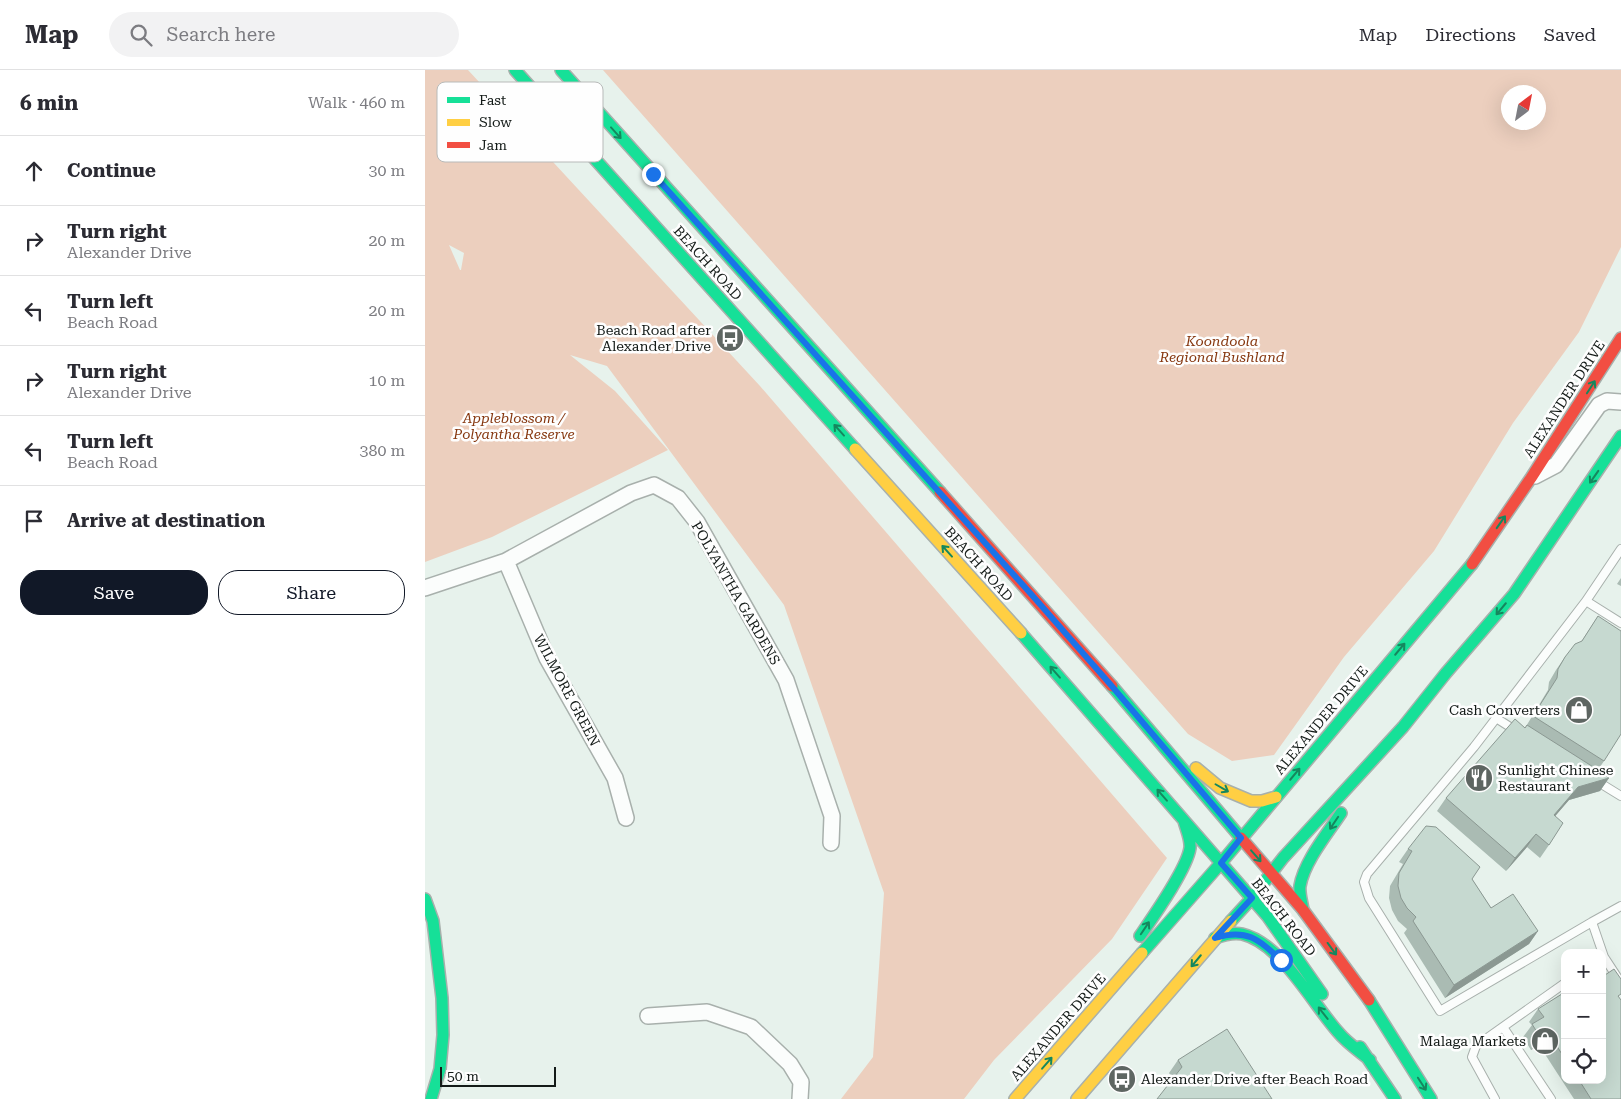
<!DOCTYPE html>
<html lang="en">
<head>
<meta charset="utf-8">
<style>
  :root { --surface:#fff; --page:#f2f2f3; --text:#2b2b33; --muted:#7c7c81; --line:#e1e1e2; --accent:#111827 }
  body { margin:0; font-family:"Roboto Serif",serif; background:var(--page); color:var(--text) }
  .controls { position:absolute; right:15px; bottom:15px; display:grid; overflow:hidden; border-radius:10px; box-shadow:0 5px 20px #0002 }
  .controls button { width:45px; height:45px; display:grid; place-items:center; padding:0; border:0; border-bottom:1px solid var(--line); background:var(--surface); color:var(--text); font:25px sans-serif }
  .compass { position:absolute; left:1076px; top:15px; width:45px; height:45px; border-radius:50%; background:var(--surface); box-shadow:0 5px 20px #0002; rotate:32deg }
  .scale { position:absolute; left:15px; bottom:12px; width:116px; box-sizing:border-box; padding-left:5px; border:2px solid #141b18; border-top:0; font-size:14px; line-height:18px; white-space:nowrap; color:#141b18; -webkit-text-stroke:4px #fefefe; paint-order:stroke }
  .stop { position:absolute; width:15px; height:15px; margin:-11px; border:4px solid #1a73e8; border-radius:50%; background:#fff }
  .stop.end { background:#1a73e8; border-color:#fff; box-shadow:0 1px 5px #0008 }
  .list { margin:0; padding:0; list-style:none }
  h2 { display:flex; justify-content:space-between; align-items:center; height:65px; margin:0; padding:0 20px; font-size:21px }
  h2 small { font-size:16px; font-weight:400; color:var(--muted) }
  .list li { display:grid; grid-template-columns:32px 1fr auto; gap:15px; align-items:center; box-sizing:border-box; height:70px; padding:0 20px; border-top:1px solid var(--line) }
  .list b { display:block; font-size:19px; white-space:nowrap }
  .list p { margin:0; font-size:16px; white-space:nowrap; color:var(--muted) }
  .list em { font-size:16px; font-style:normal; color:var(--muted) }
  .actions { display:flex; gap:10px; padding:15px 20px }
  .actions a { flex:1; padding:11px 0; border:1px solid var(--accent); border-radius:20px; text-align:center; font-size:18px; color:var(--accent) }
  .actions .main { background:var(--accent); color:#fff }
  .icon { flex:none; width:28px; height:28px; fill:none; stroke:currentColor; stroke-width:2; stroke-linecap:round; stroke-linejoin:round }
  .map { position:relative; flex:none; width:1196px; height:1029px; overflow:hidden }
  header { display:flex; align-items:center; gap:30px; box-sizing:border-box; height:70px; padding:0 25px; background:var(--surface); border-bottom:1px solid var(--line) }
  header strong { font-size:24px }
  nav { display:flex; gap:28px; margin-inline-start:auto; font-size:18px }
  .search { width:350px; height:45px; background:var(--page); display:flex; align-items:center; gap:12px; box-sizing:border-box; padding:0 18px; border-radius:28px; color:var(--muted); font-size:19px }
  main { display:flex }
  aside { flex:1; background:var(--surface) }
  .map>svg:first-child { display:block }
  .green { fill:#eccfbe; fill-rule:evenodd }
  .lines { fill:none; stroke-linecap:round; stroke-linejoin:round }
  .lane-casing { stroke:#a8b0ac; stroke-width:10 }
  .street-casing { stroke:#a8b0ac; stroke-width:18 }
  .fast-casing { stroke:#a8b0ac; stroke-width:14 }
  .slow-casing { stroke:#a8b0ac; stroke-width:14 }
  .jam-casing { stroke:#a8b0ac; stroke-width:14 }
  .lane { stroke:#fbfdfc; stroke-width:8 }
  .street { stroke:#fbfdfc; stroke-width:15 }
  .fast { stroke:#16e098; stroke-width:11 }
  .slow { stroke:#ffcf43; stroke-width:11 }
  .jam { stroke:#f24e42; stroke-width:11 }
  .wall { fill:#aabbb3 }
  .shaded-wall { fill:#8b9892 }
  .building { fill:#c6d9d0; stroke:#8b9892 }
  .oneway { stroke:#15875e }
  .route { stroke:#1a73e8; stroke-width:6 }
  .labels { text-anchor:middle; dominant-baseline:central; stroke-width:5; stroke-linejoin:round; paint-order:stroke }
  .street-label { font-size:14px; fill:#141b18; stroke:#fefefe }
  .poi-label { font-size:14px; fill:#141b18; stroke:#fefefe; text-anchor:end }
  .park-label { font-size:14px; font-style:italic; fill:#86370f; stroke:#fefefe }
  .key { fill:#fefefe; stroke:#b8bab9; stroke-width:1 }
  .key-label { font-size:14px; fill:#141b18 }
</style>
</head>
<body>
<header>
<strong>Map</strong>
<div class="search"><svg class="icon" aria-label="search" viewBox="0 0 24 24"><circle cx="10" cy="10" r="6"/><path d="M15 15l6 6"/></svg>Search here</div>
<nav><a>Map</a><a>Directions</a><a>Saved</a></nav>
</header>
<main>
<aside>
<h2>6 min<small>Walk · 460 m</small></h2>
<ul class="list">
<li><svg class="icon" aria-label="ahead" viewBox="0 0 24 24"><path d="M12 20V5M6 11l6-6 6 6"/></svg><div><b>Continue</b></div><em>30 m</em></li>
<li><svg class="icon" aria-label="right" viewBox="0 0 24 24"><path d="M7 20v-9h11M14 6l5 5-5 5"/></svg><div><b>Turn right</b><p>Alexander Drive</p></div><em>20 m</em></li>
<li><svg class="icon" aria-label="left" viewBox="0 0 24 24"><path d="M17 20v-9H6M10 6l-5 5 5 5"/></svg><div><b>Turn left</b><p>Beach Road</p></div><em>20 m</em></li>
<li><svg class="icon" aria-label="right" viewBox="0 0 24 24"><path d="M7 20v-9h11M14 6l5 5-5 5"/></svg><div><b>Turn right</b><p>Alexander Drive</p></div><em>10 m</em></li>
<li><svg class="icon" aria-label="left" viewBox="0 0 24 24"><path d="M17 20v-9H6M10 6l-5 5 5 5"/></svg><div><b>Turn left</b><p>Beach Road</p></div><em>380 m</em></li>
<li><svg class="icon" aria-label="arrive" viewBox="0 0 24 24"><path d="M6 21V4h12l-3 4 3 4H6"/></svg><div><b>Arrive at destination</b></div></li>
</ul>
<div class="actions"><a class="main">Save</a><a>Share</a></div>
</aside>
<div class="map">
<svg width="1196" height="1029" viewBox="0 0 1196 1029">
  <rect width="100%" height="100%" fill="#e7f2ec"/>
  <!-- green -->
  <path class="green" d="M 0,0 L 43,0 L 335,316 L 742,788 L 687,869 L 569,990 L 539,1029 L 416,1029 L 448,987 L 459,823 L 359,535 L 182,296 L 145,285 L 190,321 L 243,380 L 67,467 L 0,492 ZM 24,175 L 39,183 L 36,200 L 35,200 Z
    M 178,0 L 1196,0 L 1196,177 L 1154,262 L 1088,353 L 1009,481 L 919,587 L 849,685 L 807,691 L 763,664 ZM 1114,22 L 1114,52 L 1084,52 L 1084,22 Z"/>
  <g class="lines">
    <defs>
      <path id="lane" d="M 1196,479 L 1161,531 L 1196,553
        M 1161,531 L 1049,677 L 942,804 L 939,812 L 944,828 L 1015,941 L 1167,852
        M 1071,648 L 1093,662
        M 1170,710 L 1196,726
        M 1179,887 L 1196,913
        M 1177,889 L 1179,887 L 1167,852 L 1196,836
        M 1078,957 L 1126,1029
        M 1070,1029 L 1047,987 L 1051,976 L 1140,913"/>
      <path id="street" d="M 1110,406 L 1131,395 L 1174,335 L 1182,331 L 1196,332
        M 81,491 L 122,588 L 190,708 L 201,748
        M 0,518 L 81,491 L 206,423 L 229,415 L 253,428 L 272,452 L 361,610 L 407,746 L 406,773
        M 223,946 L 282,942 L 326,957 L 365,994 L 376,1012 L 375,1029"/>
      <path id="fast" d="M 90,0 L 430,379
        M 136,0 L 515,422
        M 596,563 L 796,793
        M 687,616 L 816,768
        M 796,793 L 843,847 L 897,924
        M 0,829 L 8,851 L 17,928 L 18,965 L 15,999 L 6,1029
        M 878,840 C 877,832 874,824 875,816 C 879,792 902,764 916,743
        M 806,851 L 827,828 L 858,788 L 978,657 L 1021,603 L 1089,524 L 1196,366
        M 715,866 C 728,847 762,799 765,778 C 766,769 761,759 759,751
        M 790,868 C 798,865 808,862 817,864 C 856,873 887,933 913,962 C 922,973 934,981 945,990
        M 717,883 L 796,793 L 1047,494
        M 944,930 L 1006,1029
        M 935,977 L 970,1029"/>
      <path id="slow" d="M 430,379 L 596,563
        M 771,698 L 795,718 L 826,731 L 837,731 L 851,727
        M 590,1029 L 717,883
        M 652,1029 L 806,851"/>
      <path id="jam" d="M 515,422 L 687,616
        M 1047,494 L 1106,408 L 1196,268
        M 816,768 L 878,840 L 944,930"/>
    </defs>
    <!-- lane casing -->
    <use href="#lane" class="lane-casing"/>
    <!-- street casing -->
    <use href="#street" class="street-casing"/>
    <!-- fast casing -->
    <use href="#fast" class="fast-casing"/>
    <!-- slow casing -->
    <use href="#slow" class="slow-casing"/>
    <!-- jam casing -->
    <use href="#jam" class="jam-casing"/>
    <!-- lane -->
    <use href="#lane" class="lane"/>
    <!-- street -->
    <use href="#street" class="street"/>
    <!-- fast -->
    <use href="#fast" class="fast"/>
    <!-- slow -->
    <use href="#slow" class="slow"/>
    <!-- jam -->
    <use href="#jam" class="jam"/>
  </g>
  <!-- wall -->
  <path class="wall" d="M 1196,508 L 1196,516 L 1192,514 Z
    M 1173,546 L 1179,691 L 1173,700 L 1184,708 L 1175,721 L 1144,730 L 1130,746 L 1124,775 L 1115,788 L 1102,777 L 1081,801 L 1012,741 L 1021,728 L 1100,658 L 1123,620 L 1124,612 L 1131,600 L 1140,587 L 1156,572 Z
    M 983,779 L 1047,809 L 1066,838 L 1113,861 L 1104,874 L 1020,928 L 979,863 L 982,859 L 973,851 L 967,840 L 964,828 L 965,816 L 978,794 L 974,792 Z
    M 1140,922 L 1140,1010 L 1177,1010 L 1196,1029 L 1149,1029 L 1114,975 L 1106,980 L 1098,967 L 1107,955 L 1104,952 L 1113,939 Z
    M 753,990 L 847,1029 L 748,1009 L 744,1003 Z"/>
  <!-- shaded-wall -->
  <path class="shaded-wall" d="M 1184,708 L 1175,721 L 1144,730 L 1120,758 L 1129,745 L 1153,717 Z
    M 1111,764 L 1102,777 L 1081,801 L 1090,788 Z
    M 1113,861 L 1104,874 L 1020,928 L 1029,915 Z
    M 1123,962 L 1114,975 L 1106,980 L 1115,967 Z"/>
  <!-- building -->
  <path class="building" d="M 1173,546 L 1196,561 L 1196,664 L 1179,691 L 1108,646 L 1132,608 L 1133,599 L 1140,587 L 1150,574 L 1157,571 Z
    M 1090,649 L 1100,658 L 1102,655 L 1173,700 L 1184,708 L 1153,717 L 1129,745 L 1138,753 L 1124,775 L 1111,764 L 1090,788 L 1021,728 Z
    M 1001,756 L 1011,757 L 1055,797 L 1047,809 L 1066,838 L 1088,824 L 1113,861 L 1029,915 L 988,851 L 991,847 L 982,838 L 976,828 L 973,816 L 974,803 L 987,781 L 983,779 Z
    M 1189,899 L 1196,909 L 1196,924 L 1193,926 L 1196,930 L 1196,1029 L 1166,1029 L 1154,1010 L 1177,1010 L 1177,907 Z
    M 1140,922 L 1140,989 L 1123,962 L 1115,967 L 1107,954 L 1119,947 L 1113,939 Z
    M 802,959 L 847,1029 L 732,1029 L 757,997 L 753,990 Z"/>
  <!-- one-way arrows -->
  <defs><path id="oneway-shaft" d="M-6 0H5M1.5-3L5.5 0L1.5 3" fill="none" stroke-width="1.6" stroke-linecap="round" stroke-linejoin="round" transform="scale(1.25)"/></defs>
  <g class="oneway">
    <use href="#oneway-shaft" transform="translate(191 63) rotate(48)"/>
    <use href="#oneway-shaft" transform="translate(1166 317) rotate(-57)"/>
    <use href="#oneway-shaft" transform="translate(414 360) rotate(-132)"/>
    <use href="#oneway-shaft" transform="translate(1169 407) rotate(125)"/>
    <use href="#oneway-shaft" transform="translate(1076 452) rotate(-55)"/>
    <use href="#oneway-shaft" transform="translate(522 481) rotate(-132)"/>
    <use href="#oneway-shaft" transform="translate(1076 539) rotate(130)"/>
    <use href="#oneway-shaft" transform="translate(975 579) rotate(-50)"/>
    <use href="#oneway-shaft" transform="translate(630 602) rotate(-131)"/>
    <use href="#oneway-shaft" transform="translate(870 704) rotate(-50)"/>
    <use href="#oneway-shaft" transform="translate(797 718) rotate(30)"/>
    <use href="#oneway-shaft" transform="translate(737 725) rotate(-131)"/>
    <use href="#oneway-shaft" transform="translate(909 753) rotate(124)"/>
    <use href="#oneway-shaft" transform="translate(831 786) rotate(49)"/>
    <use href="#oneway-shaft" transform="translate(720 858) rotate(-56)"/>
    <use href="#oneway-shaft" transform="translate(907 879) rotate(54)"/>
    <use href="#oneway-shaft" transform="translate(771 891) rotate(130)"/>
    <use href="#oneway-shaft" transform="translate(898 943) rotate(-128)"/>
    <use href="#oneway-shaft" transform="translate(622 993) rotate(-49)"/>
    <use href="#oneway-shaft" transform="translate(997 1014) rotate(57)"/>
  </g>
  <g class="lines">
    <!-- route -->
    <path class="route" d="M 228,104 L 606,524 L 685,614 L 816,768 L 796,793 L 827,828 L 790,868 C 821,858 833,869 856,890"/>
  </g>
  <!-- icons -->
  <defs>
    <symbol id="bus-disc" viewBox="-11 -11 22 22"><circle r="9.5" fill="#5e6662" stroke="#fefefe"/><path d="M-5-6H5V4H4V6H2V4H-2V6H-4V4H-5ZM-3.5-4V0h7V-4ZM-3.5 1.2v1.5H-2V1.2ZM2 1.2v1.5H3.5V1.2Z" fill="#fff"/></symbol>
    <symbol id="shop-disc" viewBox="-11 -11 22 22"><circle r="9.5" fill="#5e6662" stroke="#fefefe"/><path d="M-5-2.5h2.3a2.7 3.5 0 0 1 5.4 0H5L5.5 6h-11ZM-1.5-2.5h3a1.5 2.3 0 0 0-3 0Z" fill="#fff"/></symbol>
    <symbol id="restaurant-disc" viewBox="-11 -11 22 22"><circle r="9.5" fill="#5e6662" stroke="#fefefe"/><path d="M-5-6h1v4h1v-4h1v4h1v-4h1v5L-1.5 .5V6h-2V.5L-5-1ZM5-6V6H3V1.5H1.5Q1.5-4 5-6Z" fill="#fff"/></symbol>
  </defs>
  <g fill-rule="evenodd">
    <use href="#bus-disc" x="289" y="252" width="32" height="32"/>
    <use href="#shop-disc" x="1138" y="624" width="32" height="32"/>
    <use href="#restaurant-disc" x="1038" y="692" width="32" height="32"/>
    <use href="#shop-disc" x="1104" y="955" width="32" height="32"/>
    <use href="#bus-disc" x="681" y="993" width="32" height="32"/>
  </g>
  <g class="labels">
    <!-- street labels -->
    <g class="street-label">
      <text transform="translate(283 193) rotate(48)">BEACH ROAD</text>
      <text transform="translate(1139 329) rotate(-57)">ALEXANDER DRIVE</text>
      <text transform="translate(554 494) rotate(48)">BEACH ROAD</text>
      <text transform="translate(311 523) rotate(60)">POLYANTHA GARDENS</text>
      <text transform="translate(142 620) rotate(62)">WILMORE GREEN</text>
      <text transform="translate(896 650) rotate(-50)">ALEXANDER DRIVE</text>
      <text transform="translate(859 847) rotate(52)">BEACH ROAD</text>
      <text transform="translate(633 957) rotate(-49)">ALEXANDER DRIVE</text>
    </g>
    <!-- poi labels -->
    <g class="poi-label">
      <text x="286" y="260">Beach Road after<tspan x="286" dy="16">Alexander Drive</tspan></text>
      <text x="1135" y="640">Cash Converters</text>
      <text x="1073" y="700" text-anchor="start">Sunlight Chinese<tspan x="1073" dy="16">Restaurant</tspan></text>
      <text x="1101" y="971">Malaga Markets</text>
      <text x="716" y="1009" text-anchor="start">Alexander Drive after Beach Road</text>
    </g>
    <!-- park labels -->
    <g class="park-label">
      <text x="797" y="271">Koondoola<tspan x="797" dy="16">Regional Bushland</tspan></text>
      <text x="89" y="348">Appleblossom /<tspan x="89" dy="16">Polyantha Reserve</tspan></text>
    </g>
  </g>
  <!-- legend -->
  <rect x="12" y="12" width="166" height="80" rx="8" class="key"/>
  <rect x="22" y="27" width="23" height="6" fill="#16e098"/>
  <rect x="22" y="49" width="23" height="7" fill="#ffcf43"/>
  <rect x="22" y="72" width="23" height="6" fill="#f24e42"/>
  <g class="key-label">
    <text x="54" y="35">Fast</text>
    <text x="54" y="57">Slow</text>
    <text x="54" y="80">Jam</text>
  </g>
</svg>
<div class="controls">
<button>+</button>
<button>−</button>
<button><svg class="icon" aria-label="locate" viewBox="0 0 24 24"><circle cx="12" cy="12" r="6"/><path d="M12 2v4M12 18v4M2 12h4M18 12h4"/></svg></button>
</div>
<svg class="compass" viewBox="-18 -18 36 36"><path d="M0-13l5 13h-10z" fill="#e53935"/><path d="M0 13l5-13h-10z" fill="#7c7c81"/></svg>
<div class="scale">50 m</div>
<div class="stop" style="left:856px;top:890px"></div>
<div class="stop end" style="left:228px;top:104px"></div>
</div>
</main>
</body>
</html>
